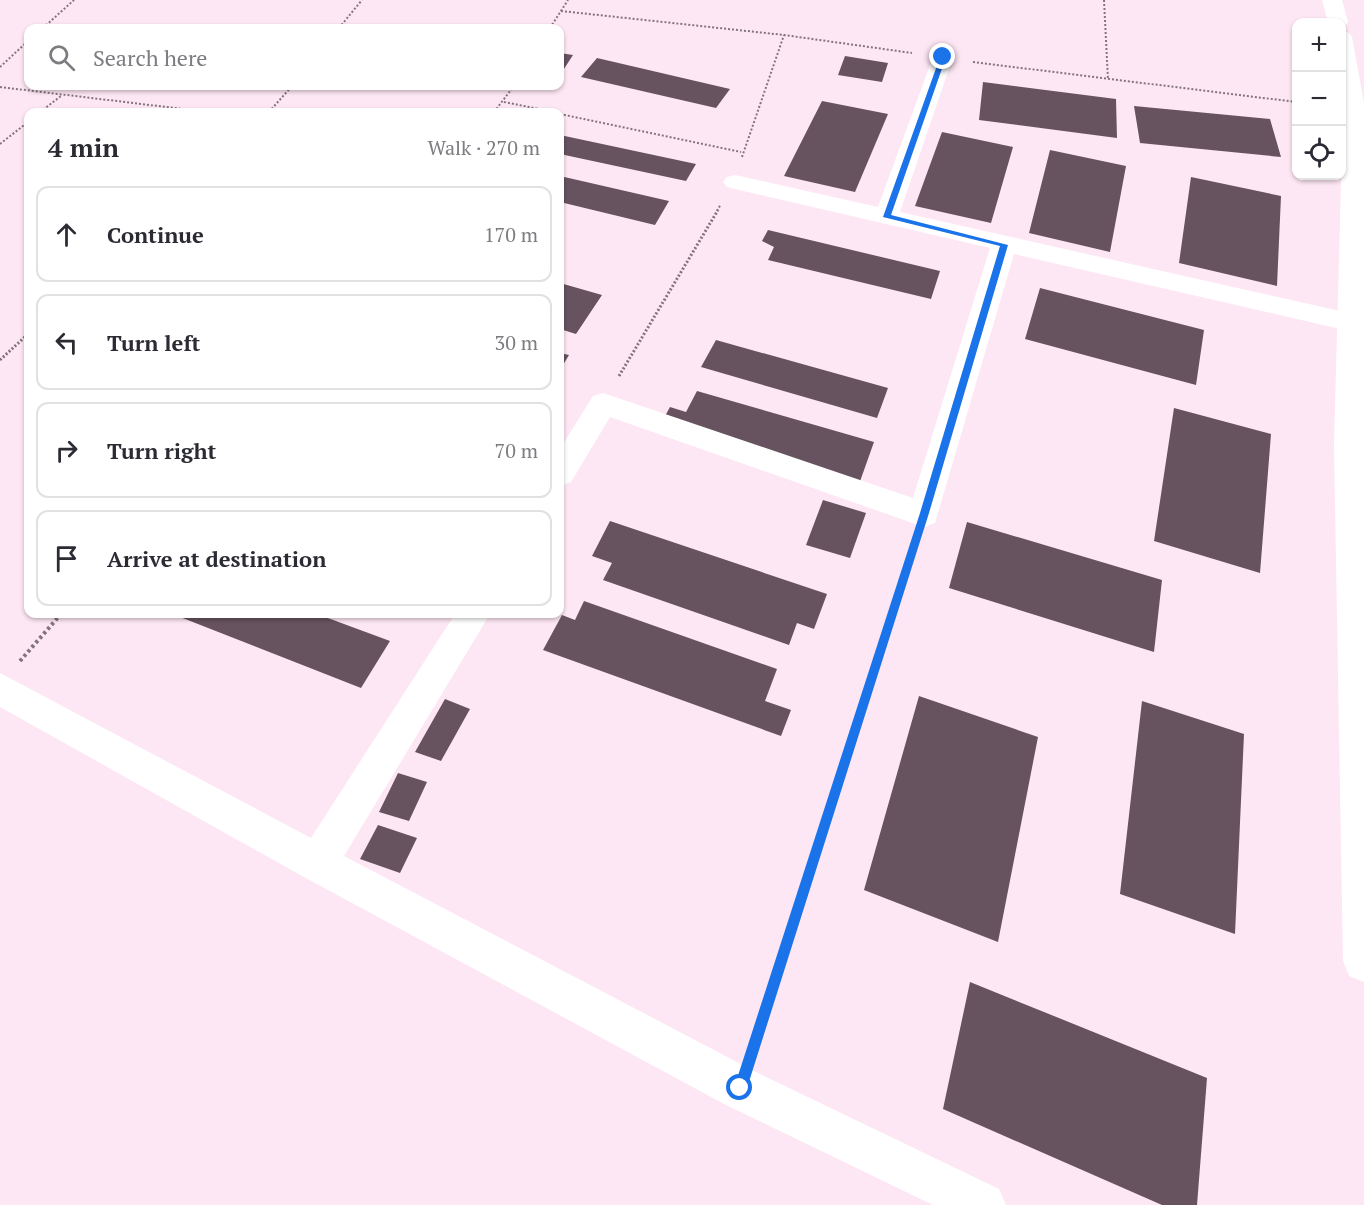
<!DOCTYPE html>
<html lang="en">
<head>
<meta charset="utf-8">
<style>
  :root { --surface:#fff; --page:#f7f7f7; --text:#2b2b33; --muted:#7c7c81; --line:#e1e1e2 }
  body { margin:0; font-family:"PT Serif",serif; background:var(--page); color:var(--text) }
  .controls { position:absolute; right:18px; top:18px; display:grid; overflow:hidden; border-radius:12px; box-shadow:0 2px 4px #0004 }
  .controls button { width:54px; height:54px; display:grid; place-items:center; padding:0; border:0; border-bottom:2px solid var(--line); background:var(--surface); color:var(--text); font:30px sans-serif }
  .stop { position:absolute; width:18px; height:18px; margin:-14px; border:4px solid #1a73e8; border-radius:50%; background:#fff }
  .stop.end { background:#1a73e8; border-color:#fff; box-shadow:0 2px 6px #0008 }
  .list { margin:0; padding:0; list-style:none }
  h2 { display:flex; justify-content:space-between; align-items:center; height:78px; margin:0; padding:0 24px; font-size:26px }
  h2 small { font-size:20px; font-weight:400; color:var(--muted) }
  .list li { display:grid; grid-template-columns:39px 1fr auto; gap:18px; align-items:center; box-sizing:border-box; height:96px; margin:0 12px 12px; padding:0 12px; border:2px solid var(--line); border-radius:12px }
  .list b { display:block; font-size:22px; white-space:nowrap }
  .list em { font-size:20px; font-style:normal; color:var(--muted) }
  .icon { flex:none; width:33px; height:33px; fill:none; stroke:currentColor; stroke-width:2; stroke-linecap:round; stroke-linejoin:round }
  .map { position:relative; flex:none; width:1364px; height:1205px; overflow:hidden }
  .search { position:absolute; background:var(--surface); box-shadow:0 2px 4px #0004; left:24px; top:24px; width:540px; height:66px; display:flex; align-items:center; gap:15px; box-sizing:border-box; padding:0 21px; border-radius:12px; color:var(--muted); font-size:22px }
  .panel { position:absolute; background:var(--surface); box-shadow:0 2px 4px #0004; left:24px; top:108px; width:540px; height:510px; border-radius:12px }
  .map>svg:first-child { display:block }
  .building { fill:#66535f }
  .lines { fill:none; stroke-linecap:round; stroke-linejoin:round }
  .path-far3 { stroke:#82747c; stroke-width:2; stroke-dasharray:2 2; stroke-linecap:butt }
  .path-far2 { stroke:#82747c; stroke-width:3; stroke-dasharray:2 2; stroke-linecap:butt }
  .path-far1 { stroke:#82747c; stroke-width:4; stroke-dasharray:3 3; stroke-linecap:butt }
  .path { stroke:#82747c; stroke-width:4.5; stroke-dasharray:4 4; stroke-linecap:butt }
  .street { fill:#fff; fill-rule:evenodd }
  .secondary { fill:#fff; fill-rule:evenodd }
  .route { fill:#1a73e8 }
</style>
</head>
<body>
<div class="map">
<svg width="1364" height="1205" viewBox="0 0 1364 1205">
  <rect width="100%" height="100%" fill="#fee7f4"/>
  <!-- building -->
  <path class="building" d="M 560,53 L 573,55 L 560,75 Z
    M 845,56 L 888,63 L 882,82 L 838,75 Z
    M 597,58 L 730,89 L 716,108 L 581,77 Z
    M 983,82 L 1116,99 L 1117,138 L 979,120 Z
    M 822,101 L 888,114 L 855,192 L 784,176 Z
    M 1134,106 L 1270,119 L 1281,157 L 1140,143 Z
    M 942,132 L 1013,147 L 991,223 L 915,206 Z
    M 560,135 L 696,164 L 686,181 L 560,154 Z
    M 1050,150 L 1126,166 L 1110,252 L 1029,233 Z
    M 560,176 L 669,201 L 655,225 L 560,202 Z
    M 1191,177 L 1281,196 L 1277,286 L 1179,263 Z
    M 768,230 L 940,271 L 931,299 L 768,260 L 774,247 L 762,241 Z
    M 560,283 L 602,295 L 576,334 L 560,329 Z
    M 1040,288 L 1204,330 L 1196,385 L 1025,339 Z
    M 716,340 L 888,388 L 877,418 L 701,367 Z
    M 560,353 L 569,355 L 560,370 Z
    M 697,391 L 874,442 L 858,487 L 659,427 L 670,407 L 686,412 Z
    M 1174,408 L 1271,434 L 1260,573 L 1154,541 Z
    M 823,500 L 866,513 L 850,558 L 806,545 Z
    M 610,521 L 827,594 L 814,629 L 797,623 L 789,645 L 603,580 L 612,563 L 592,556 Z
    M 967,522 L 1162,580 L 1154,652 L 949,588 Z
    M 584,601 L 777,669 L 765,701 L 791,710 L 781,736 L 543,650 L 562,615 L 575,620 Z
    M 183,614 L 317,614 L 390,641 L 361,688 L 180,617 Z
    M 919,696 L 1038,737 L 998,942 L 864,890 Z
    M 445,699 L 470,709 L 441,761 L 415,752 Z
    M 1142,701 L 1244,734 L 1235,934 L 1120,894 Z
    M 398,773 L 427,782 L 409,821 L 379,812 Z
    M 378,825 L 417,838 L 400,873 L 360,859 Z
    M 970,982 L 1207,1078 L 1197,1205 L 1162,1205 L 943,1109 Z"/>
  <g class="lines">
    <!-- path-far3 -->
    <path class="path-far3" d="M 1104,0 L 1108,80
      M 561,11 L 784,35 L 912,53
      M 43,28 L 74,0
      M 339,28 L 362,0
      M 550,28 L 568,0
      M 973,62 L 1296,102
      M 0,67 L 28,41
      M 0,87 L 208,112
      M 504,102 L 554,112
      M 40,112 L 61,96
      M 269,112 L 292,86
      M 494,112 L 514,86
      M 560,114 L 741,152
      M 0,144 L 28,122
      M 742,157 L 784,35
      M 717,211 L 721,204"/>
    <!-- path-far2 -->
    <path class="path-far2" d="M 0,360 L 28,334
      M 619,376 L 718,210"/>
    <!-- path-far1 -->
    <path class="path-far1" d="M 20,661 L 61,614
      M 832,800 L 914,546"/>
    <!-- path -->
    <path class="path" d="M 753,1047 L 833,798"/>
    <!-- street -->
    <path class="street" d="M 943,51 L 950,53 L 953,57 L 900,212 L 1349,313 L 1358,315 L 1362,322 L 1358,329 L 1349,331 L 1014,254 L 935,523 L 924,527 L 610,417 L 571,482 L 560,486 L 560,449 L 593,396 L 603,393 L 913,498 L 990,248 L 735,189 L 727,187 L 723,182 L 727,177 L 735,175 L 878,207 L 933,57 L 936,53 Z
      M 455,614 L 490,614 L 344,856 L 756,1072 L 999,1189 L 1006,1205 L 933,1205 L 724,1104 L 304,877 L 0,707 L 0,673 L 311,838 Z"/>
    <!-- secondary -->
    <path class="secondary" d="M 1322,0 L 1342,0 L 1348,22 L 1345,26 L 1342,27 L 1342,22 L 1328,22 Z
      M 1342,31 L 1349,33 L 1352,37 L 1364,103 L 1364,982 L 1349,976 L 1343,961 L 1334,445 L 1343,108 Z"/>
  </g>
  <!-- route -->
  <path class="route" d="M 943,56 L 946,57 L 891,215 L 1008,245 L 929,513 L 747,1088 L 740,1095 L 734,1088 L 920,513 L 1000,246 L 883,217 L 940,57 Z"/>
</svg>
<div class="controls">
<button>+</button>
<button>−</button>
<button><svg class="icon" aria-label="locate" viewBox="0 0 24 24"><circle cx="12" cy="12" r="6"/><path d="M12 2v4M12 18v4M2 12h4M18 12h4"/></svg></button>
</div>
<div class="stop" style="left:740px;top:1088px"></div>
<div class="stop end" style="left:943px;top:57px"></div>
<div class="search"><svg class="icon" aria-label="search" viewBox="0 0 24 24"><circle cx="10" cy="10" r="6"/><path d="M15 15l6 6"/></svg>Search here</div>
<section class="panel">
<h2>4 min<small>Walk · 270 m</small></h2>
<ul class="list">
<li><svg class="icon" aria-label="ahead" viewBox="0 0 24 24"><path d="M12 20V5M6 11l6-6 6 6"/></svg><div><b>Continue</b></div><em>170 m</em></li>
<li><svg class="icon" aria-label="left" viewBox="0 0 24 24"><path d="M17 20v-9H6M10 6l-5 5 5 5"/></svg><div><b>Turn left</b></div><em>30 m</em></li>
<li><svg class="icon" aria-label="right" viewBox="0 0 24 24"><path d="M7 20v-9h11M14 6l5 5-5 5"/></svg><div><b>Turn right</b></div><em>70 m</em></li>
<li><svg class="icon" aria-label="arrive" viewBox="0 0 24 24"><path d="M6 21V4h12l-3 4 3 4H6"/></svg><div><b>Arrive at destination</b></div></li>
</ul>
</section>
</div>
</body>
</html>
